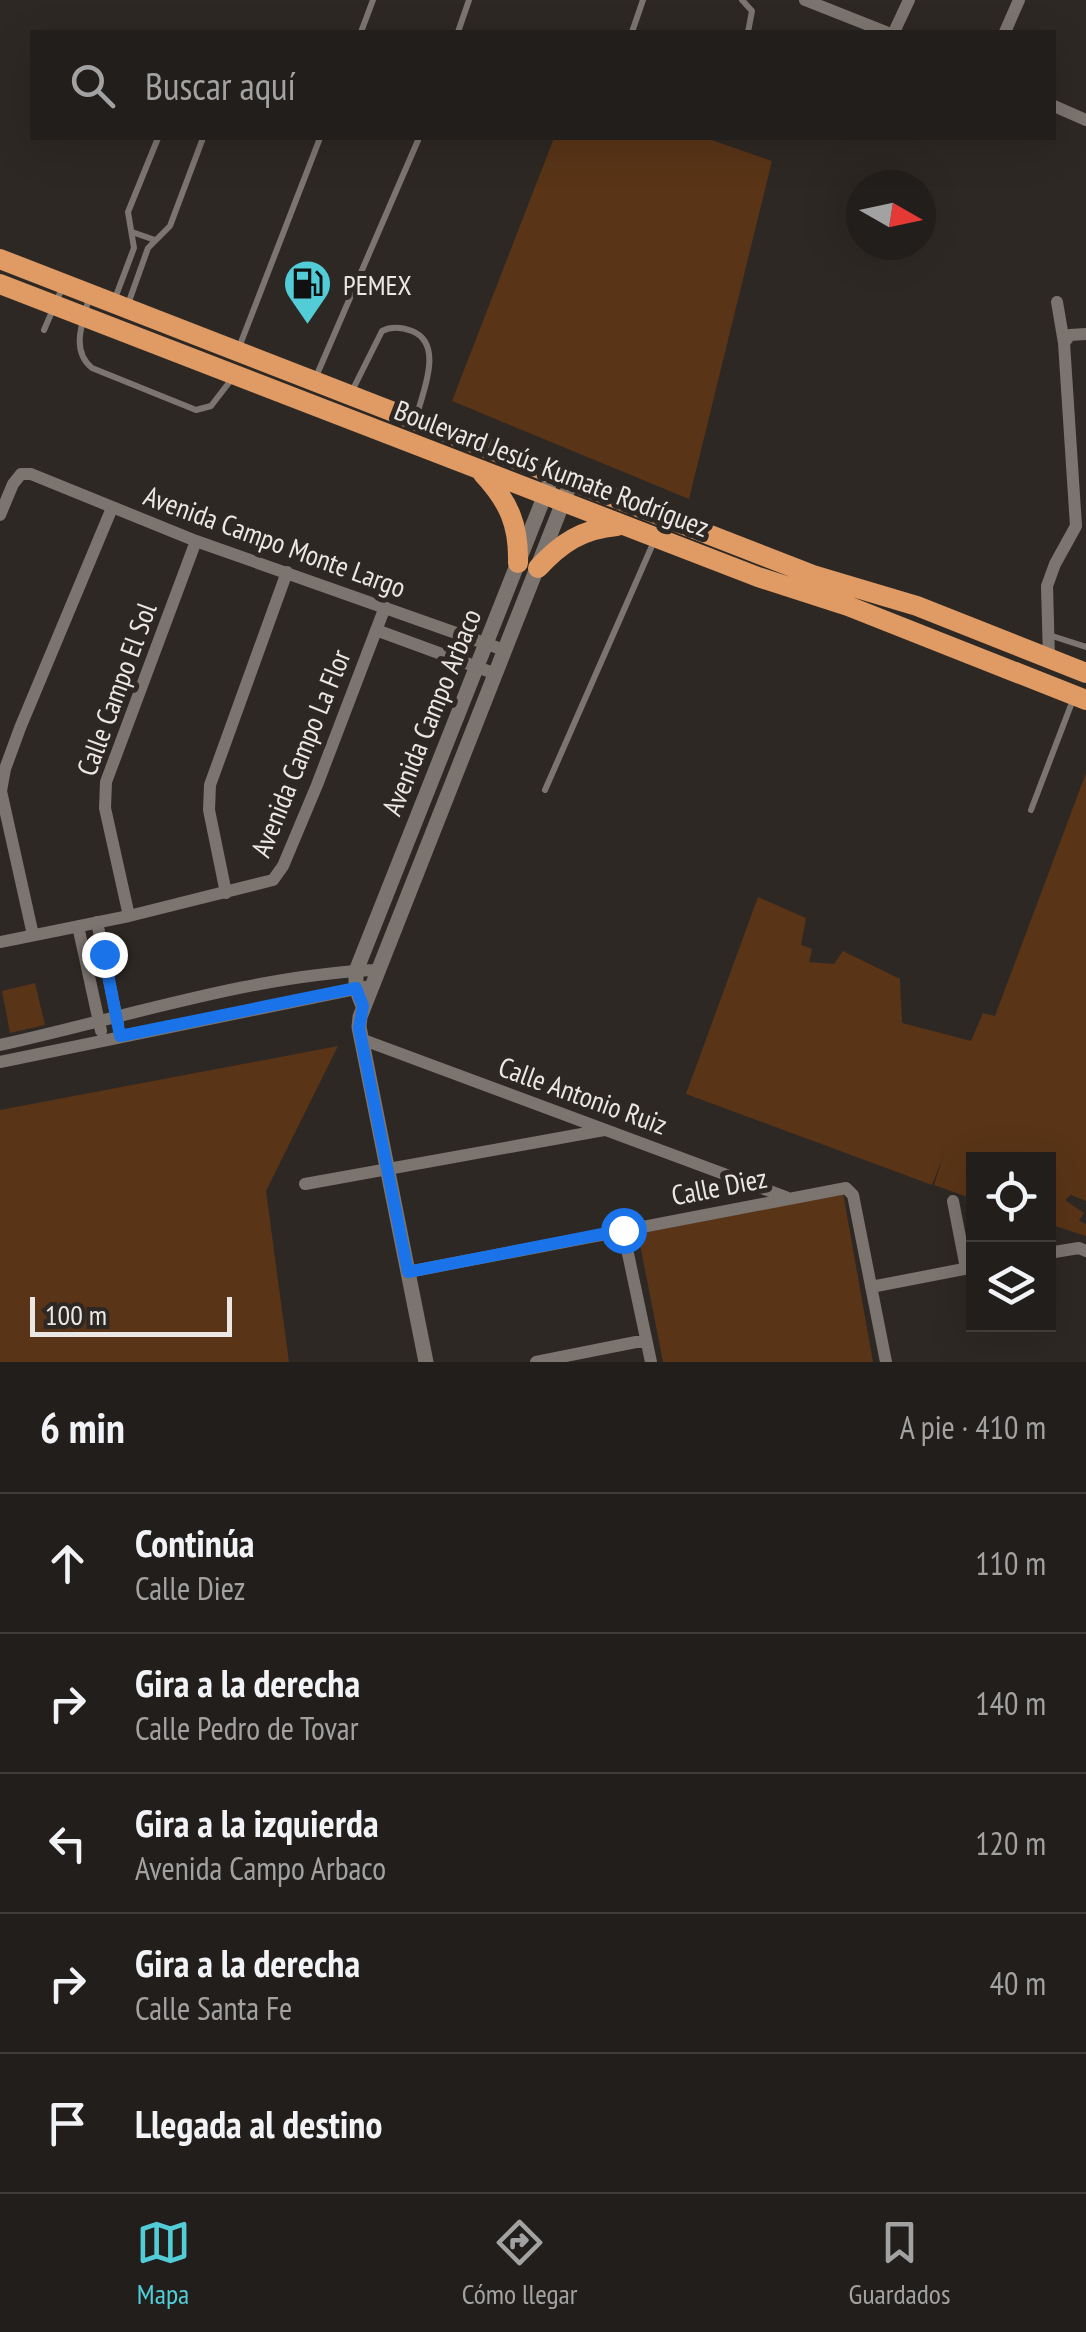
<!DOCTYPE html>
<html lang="es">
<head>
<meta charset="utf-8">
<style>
  :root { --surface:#221e1b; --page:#2e2b28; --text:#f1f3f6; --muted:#a2a2a3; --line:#3f3c3a; --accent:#52ccd6 }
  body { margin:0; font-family:"PT Sans Narrow",sans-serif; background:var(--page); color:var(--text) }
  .controls { position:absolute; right:30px; bottom:30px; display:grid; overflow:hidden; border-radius:0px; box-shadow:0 10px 40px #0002 }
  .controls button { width:90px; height:90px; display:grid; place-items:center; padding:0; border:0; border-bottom:2px solid var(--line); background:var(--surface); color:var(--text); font:50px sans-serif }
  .compass { position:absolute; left:846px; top:170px; width:90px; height:90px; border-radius:50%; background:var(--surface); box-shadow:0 10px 40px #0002; rotate:99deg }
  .scale { position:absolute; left:30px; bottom:25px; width:202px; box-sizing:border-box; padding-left:10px; border:5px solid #ebe7e4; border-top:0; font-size:28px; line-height:35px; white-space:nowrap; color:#ebe7e4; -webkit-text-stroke:8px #2e2824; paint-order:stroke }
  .stop { position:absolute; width:30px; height:30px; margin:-22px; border:8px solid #1a73e8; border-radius:50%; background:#fff }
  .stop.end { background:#1a73e8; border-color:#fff; box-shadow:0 2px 10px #0008 }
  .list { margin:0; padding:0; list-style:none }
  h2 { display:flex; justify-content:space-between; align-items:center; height:130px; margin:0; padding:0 40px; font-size:42px }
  h2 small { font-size:32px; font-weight:400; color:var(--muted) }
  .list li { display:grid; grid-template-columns:65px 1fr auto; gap:30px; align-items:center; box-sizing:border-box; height:140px; padding:0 40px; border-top:2px solid var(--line) }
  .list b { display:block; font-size:38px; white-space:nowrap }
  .list p { margin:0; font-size:32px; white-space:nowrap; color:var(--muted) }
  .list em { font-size:32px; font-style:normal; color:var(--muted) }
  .icon { flex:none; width:55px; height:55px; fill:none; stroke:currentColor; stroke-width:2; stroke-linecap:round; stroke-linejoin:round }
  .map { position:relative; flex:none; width:1086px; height:1362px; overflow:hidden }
  .search { position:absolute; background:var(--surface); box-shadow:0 10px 40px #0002; left:30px; right:30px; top:30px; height:110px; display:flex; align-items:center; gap:25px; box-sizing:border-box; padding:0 35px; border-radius:0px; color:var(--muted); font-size:38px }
  .sheet { height:830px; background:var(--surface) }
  nav { display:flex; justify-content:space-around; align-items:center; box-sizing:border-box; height:140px; border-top:2px solid var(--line); background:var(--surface); font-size:28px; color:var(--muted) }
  nav a { display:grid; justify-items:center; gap:5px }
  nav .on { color:var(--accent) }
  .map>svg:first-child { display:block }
  .green { fill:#593417 }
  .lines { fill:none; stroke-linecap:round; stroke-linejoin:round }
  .service { stroke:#7b746f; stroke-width:6 }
  .minor { stroke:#7b746f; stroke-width:12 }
  .tertiary { stroke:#7b746f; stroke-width:15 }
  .trunk { stroke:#e09a64; stroke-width:20 }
  .route { stroke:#1a73e8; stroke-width:12 }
  .labels { text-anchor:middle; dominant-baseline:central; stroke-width:10; stroke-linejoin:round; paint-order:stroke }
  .poi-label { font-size:28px; fill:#ebe7e4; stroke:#2e2824; text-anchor:start }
  .street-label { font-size:28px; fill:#ebe7e4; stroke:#2e2824 }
</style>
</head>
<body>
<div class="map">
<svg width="1086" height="1362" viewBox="0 0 1086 1362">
  <rect width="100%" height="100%" fill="#2e2824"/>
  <!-- green -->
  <path class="green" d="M 554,138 L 706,138 L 772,161 L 689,499 L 452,401 Z
    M 1086,773 L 1086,1201 L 1071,1195 L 1065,1200 L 1084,1213 L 1079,1221 L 1086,1224 L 1086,1236 L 1049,1224 L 1048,1160 L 974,1160 L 973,1199 L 934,1185 L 943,1157 L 932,1185 L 686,1094 L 758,897 L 806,918 L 801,945 L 812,949 L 809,962 L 834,964 L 843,951 L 900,979 L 902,1023 L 971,1041 L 983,1013 L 995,1016 Z
    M 35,983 L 45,1025 L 10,1033 L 2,991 Z
    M 338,1046 L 266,1191 L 289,1362 L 0,1362 L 0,1110 Z
    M 843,1193 L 873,1362 L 663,1362 L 638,1234 Z"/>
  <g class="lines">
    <!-- service -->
    <path class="service" d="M 742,0 L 752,11 L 748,32
      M 361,32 L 373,0
      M 458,32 L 469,0
      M 632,32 L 643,0
      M 132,232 L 155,240
      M 89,298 C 83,321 70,350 92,368 L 196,410 L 211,406 L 231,380
      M 114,301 L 134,248 L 128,212 L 158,138
      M 127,307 L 148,248 L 170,226 L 203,138
      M 44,330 L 63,286
      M 238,350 L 320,138
      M 315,379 L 419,138
      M 351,393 L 382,331 C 392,326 401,327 412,331 C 445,344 422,394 416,418
      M 1049,635 L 1086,647
      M 545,790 L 655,539
      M 1031,810 L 1074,697"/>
    <!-- minor -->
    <path class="minor" d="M 805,0 L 886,32
      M 894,32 L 909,0
      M 1005,32 L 1019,0
      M 1054,106 L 1086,120
      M 1057,302 L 1064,343
      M 0,515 L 13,484 L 21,474 L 31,474 L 196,541 L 504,650
      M 376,630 L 496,674
      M 1049,658 L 1047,586 L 1055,564 L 1076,526 L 1064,343 L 1070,335 L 1086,334
      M 226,893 L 209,810 L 210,785 L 287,572
      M 129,916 L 105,808 L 106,782 L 196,541
      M 97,922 L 118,1024
      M 78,926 L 101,1031
      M 33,935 L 1,791 L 5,769 L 20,728 L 112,508
      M 0,942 L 129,916 L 273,880 L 283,866 L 317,785 L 385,607
      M 361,1039 L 786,1197
      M 0,1045 C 119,1019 257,974 377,970
      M 0,1062 L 365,987
      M 305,1184 L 604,1130
      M 953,1201 L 966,1268
      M 623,1230 L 651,1362
      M 1048,1253 L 1079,1248 L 1086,1251
      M 408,1272 L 846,1188 L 853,1195 L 886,1362
      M 871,1287 L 974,1267
      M 536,1362 L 646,1340"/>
    <!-- tertiary -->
    <path class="tertiary" d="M 363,1006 L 356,988 L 356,971 L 554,472
      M 426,1362 L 359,1027 L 360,1017 L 567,492"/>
    <!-- trunk -->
    <path class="trunk" d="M 0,259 L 813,575 L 917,606 L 1086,673
      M 0,284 L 758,577 L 848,606 L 1086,700
      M 483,474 C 509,502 519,525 518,563
      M 538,568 C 561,543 582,529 617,526"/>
  </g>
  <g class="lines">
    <!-- route -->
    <path class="route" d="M 104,954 L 120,1036 L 356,988 L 363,1006 L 359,1028 L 408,1272 L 623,1230"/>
  </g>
  <!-- icons -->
  <defs>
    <symbol id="fuel-pin" viewBox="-11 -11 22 30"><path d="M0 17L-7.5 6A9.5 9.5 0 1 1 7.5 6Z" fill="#52ccd6" stroke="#2e2824"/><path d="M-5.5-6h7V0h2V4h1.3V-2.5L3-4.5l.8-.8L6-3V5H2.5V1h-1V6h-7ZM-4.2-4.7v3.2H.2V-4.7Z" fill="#111"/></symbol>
  </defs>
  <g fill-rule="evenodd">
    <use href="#fuel-pin" x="280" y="256" width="55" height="75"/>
  </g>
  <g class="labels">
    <!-- poi labels -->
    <g class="poi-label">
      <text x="343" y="284">PEMEX</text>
    </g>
    <!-- street labels -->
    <g class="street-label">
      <text transform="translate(552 468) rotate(21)">Boulevard Jesús Kumate Rodríguez</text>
      <text transform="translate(275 541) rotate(20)">Avenida Campo Monte Largo</text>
      <text transform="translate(116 689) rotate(-70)">Calle Campo El Sol</text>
      <text transform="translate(431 712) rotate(-68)">Avenida Campo Arbaco</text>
      <text transform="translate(300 753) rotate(-68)">Avenida Campo La Flor</text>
      <text transform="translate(583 1095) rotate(20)">Calle Antonio Ruiz</text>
      <text transform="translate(719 1186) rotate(-11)">Calle Diez</text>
    </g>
  </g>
</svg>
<div class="controls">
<button><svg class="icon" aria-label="locate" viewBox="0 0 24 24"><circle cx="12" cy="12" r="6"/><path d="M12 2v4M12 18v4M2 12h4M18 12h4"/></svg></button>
<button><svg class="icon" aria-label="layers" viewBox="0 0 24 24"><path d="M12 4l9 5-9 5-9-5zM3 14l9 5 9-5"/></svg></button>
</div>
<svg class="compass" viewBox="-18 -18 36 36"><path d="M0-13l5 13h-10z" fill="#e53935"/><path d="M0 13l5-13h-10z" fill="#a2a2a3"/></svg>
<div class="scale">100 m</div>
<div class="stop" style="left:623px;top:1230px"></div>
<div class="stop end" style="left:104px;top:954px"></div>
<div class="search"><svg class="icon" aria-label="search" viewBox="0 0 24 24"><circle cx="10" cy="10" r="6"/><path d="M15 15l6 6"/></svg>Buscar aquí</div>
</div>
<section class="sheet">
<h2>6 min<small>A pie · 410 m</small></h2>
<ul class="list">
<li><svg class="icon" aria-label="ahead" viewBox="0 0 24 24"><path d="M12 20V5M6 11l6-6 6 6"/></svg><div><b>Continúa</b><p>Calle Diez</p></div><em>110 m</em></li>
<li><svg class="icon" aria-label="right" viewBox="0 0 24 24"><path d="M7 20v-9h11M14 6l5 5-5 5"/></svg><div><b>Gira a la derecha</b><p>Calle Pedro de Tovar</p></div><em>140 m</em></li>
<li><svg class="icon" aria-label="left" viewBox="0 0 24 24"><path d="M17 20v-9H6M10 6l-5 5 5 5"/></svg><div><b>Gira a la izquierda</b><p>Avenida Campo Arbaco</p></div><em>120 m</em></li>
<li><svg class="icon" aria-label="right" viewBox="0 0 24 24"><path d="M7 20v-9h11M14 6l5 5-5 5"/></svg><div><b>Gira a la derecha</b><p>Calle Santa Fe</p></div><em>40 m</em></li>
<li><svg class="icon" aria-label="arrive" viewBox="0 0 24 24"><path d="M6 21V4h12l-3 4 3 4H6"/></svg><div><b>Llegada al destino</b></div></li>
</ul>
</section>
<nav>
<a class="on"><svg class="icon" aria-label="map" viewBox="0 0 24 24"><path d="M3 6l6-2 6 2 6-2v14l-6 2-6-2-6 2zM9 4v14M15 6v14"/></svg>Mapa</a>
<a><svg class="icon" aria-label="directions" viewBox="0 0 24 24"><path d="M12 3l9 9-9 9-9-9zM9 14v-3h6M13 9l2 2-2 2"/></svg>Cómo llegar</a>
<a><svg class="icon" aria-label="saved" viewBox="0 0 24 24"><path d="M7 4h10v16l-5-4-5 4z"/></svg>Guardados</a>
</nav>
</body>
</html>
